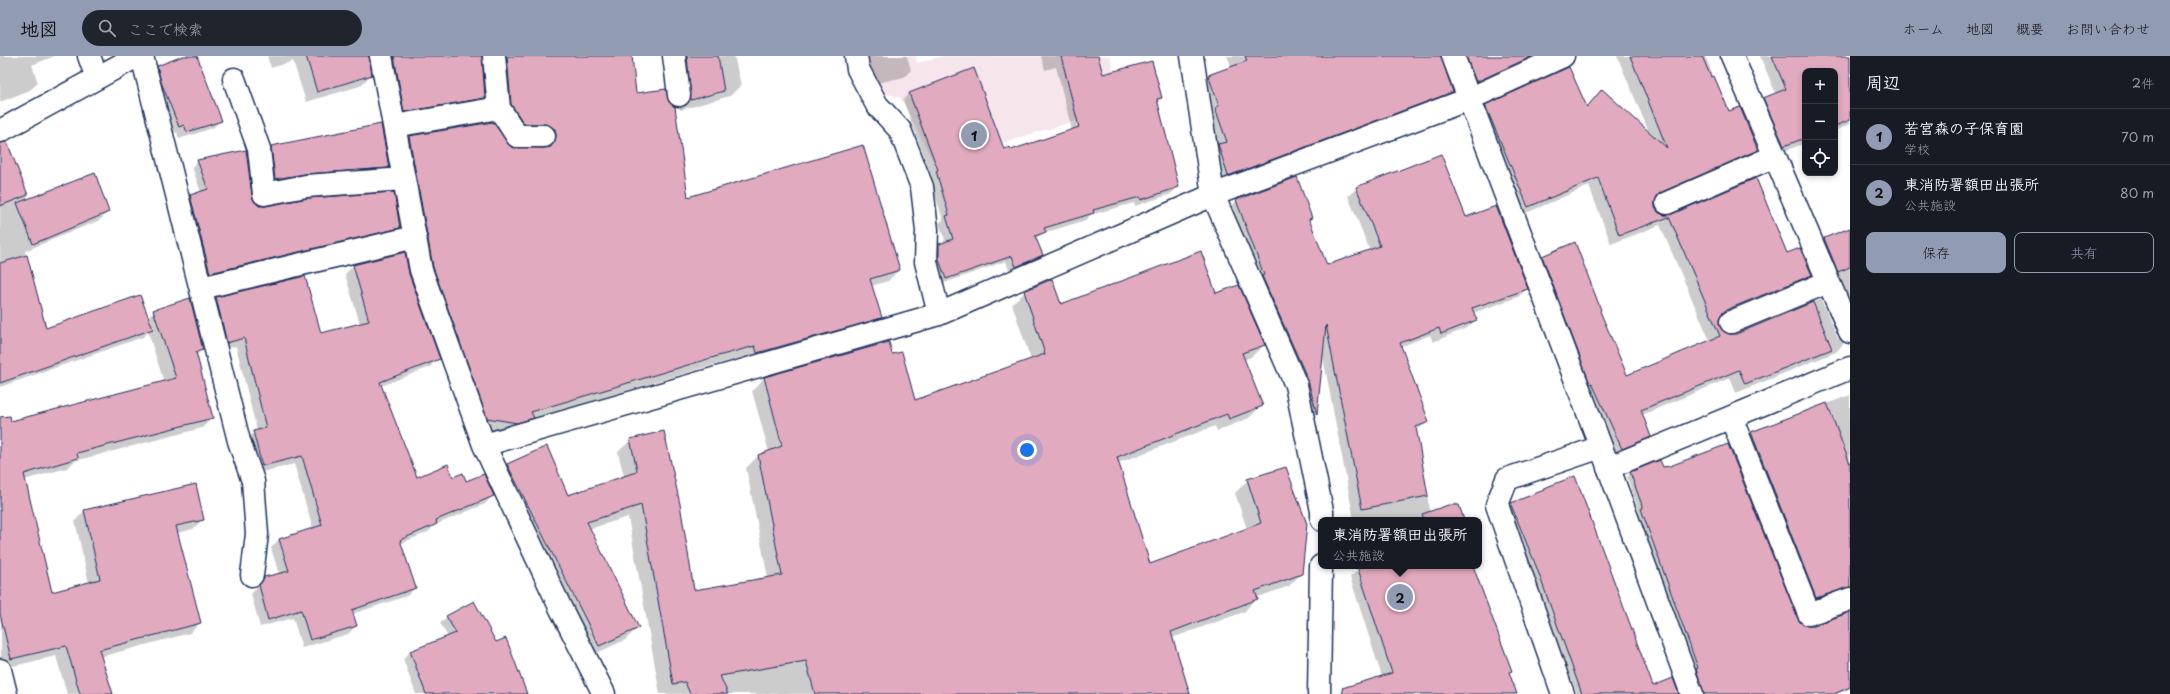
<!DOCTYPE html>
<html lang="ja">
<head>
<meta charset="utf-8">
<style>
  :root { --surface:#171b24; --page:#20242c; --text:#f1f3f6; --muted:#9ea1a6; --line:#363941; --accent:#919bb2 }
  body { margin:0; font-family:"Playpen Sans","Klee One",sans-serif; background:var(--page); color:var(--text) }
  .controls { position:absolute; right:12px; top:12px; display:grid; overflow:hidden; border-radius:8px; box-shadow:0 2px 6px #0003 }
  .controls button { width:36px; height:36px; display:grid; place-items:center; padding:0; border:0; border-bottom:1px solid var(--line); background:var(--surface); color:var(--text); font:20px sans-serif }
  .you { position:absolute; left:1027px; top:394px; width:14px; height:14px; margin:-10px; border:3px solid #fff; border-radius:50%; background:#1a73e8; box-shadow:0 0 0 6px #1a73e833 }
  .badge { display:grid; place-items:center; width:26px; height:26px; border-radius:50%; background:var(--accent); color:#111; font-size:13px; font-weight:700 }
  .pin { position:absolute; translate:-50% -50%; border:2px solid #fff; box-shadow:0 1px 4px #0006 }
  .popup { position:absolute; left:1318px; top:461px; width:164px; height:52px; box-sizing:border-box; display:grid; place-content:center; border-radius:8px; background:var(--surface); filter:drop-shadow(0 1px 3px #0005); font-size:13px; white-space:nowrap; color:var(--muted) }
  .popup b { font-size:15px; color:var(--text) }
  .popup::after { content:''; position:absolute; left:50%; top:100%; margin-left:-8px; border:8px solid transparent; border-top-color:var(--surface) }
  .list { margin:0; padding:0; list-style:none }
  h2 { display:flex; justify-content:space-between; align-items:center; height:52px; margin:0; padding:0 16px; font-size:17px }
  h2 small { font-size:13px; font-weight:400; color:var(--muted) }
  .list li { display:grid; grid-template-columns:26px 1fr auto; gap:12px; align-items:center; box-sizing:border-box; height:56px; padding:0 16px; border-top:1px solid var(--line) }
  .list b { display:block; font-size:15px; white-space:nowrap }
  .list p { margin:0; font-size:13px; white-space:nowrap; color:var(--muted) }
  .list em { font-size:13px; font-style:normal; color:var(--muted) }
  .actions { display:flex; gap:8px; padding:12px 16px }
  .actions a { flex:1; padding:9px 0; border:1px solid var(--accent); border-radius:8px; text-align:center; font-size:14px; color:var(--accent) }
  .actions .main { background:var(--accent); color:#111 }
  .icon { flex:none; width:22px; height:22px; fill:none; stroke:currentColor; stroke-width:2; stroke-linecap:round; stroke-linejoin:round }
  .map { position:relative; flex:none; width:1850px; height:638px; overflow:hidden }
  header { display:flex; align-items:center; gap:24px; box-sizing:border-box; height:56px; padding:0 20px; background:var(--accent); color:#111 }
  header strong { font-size:19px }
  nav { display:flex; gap:22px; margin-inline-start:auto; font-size:14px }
  .search { width:280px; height:36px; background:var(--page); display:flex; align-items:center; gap:10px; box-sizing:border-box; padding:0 14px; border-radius:22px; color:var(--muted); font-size:15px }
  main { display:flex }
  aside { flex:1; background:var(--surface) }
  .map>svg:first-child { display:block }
  .built { fill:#f6e6ec }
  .shadow { fill:#0003 }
  .building { fill:#e2aabe; stroke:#1b2f5e }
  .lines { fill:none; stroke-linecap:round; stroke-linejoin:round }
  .minor-casing { stroke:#1b2f5e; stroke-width:25 }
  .minor { stroke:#fff; stroke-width:22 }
</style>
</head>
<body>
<header>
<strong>地図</strong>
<div class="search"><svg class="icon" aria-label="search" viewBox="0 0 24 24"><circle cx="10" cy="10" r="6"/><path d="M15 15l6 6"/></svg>ここで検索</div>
<nav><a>ホーム</a><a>地図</a><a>概要</a><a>お問い合わせ</a></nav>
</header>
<main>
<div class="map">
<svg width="1850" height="638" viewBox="0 0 1850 638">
  <rect width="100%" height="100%" fill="#fff"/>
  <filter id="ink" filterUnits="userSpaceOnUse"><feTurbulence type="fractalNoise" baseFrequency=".025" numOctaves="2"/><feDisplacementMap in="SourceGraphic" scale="8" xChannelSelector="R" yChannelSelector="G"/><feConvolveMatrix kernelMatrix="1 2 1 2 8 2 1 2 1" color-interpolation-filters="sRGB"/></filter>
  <g filter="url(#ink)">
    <!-- built -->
    <path class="built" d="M 863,0 L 916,0 L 917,7 L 943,0 L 1110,0 L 1122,51 L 934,107 L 901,42 L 871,33 Z"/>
    <!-- shadow -->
    <path class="shadow" d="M 0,0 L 55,0 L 32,9 L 38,27 L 30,34 L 0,46 Z
      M 185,0 L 196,0 L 221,64 L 213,72 L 179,83 L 177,76 L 172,78 L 150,18 L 158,11 Z
      M 267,0 L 369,0 L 371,19 L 360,30 L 306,46 L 293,5 L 271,12 Z
      M 375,0 L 481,0 L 484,41 L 473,52 L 393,66 Z
      M 489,0 L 631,0 L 635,38 L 687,142 L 899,214 L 888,225 L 871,230 L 880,261 L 869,272 L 746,308 L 744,301 L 706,311 L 531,363 L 522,372 L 505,377 L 477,372 L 398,92 L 409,81 L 493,67 L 511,92 L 546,92 L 544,85 L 513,78 Z
      M 669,0 L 734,0 L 741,29 L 730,40 L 680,54 L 676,10 Z
      M 866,0 L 907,0 L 911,14 L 904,21 L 873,28 Z
      M 1041,0 L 1097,0 L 1102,19 L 1161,42 L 1156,46 L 1178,131 L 1171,138 L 1135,150 L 1134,147 L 1090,159 L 1086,164 L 1044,177 L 1035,183 L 1042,199 L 1035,206 L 1010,217 L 1006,205 L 939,229 L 933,196 L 940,189 L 946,187 L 939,167 L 943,164 L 930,122 L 932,121 L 903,44 L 910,37 L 1004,94 L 1010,96 L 1072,74 L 1056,11 L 1045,14 Z
      M 1227,0 L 1434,0 L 1452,35 L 1444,44 L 1220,128 L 1210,98 L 1217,90 L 1207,61 L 1200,28 L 1208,20 L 1232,12 Z
      M 1474,0 L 1538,0 L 1468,33 L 1460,10 Z
      M 1617,0 L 1705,0 L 1728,56 L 1757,93 L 1748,102 L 1654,143 L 1654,152 L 1659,158 L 1665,160 L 1672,160 L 1786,199 L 1811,219 L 1802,228 L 1718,262 L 1719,272 L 1729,279 L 1736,279 L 1821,243 L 1838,282 L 1844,287 L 1836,296 L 1736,337 L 1730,322 L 1642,359 L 1650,380 L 1641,389 L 1613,401 L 1534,209 L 1543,201 L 1599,255 L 1626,321 L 1710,285 L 1660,169 L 1611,188 L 1589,130 L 1519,160 L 1477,59 L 1486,50 L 1586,52 L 1593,44 L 1649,76 Z
      M 1760,0 L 1850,0 L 1850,68 L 1835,75 L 1835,15 L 1805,15 L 1805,87 L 1775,99 L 1755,52 L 1764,43 L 1776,38 Z
      M 6,87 L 29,144 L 108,156 L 100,164 L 25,195 L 46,274 L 147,261 L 154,255 L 202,293 L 196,300 L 212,362 L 202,372 L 75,405 L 67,412 L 24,424 L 51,537 L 89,527 L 75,465 L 84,455 L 203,463 L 193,473 L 177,477 L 200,567 L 190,577 L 100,601 L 112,638 L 67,638 L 56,600 L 1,613 L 0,369 L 164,326 L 148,276 L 143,281 L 0,331 L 0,88 Z
      M 271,90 L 388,111 L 380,119 L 267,130 L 264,98 Z
      M 198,105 L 260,151 L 308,143 L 399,171 L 393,177 L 204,223 L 184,146 L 191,140 L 201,136 L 192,111 Z
      M 1357,132 L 1466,162 L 1527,233 L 1518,241 L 1473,257 L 1476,264 L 1467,272 L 1433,286 L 1430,279 L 1400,291 L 1428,366 L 1416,375 L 1430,456 L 1457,447 L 1463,464 L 1354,464 L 1323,301 L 1316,358 L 1309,366 L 1229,153 L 1237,144 L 1311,161 L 1308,164 L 1327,211 L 1370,195 L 1348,140 Z
      M 1850,172 L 1850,257 L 1820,187 L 1824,183 Z
      M 404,197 L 408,218 L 438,302 L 430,311 L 381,330 L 416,423 L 453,422 L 493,439 L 485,448 L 435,469 L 428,476 L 400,488 L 415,532 L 407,540 L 352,558 L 356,570 L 348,578 L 302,592 L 293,562 L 260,571 L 251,538 L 265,522 L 279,518 L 271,492 L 279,483 L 313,473 L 294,408 L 254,418 L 245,384 L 257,375 L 236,290 L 219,294 L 208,250 L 216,242 L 304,221 L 321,279 L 360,268 L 345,218 L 353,210 Z
      M 1025,236 L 1060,250 L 1216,239 L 1264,289 L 1251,301 L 1244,304 L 1261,350 L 1249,362 L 1217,375 L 1215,370 L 1118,407 L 1149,509 L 1247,473 L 1235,437 L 1248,424 L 1301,518 L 1289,530 L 1256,542 L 1244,556 L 1172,582 L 1189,638 L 660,638 L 628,461 L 589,473 L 638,572 L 625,584 L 586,602 L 495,421 L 507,408 L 546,391 L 568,440 L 624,421 L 618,396 L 631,384 L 694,535 L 768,522 L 746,412 L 759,399 L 769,396 L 752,335 L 764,322 L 888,287 L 892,299 L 914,345 L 1031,304 L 1012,248 Z
      M 1850,339 L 1850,536 L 1812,546 L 1747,381 L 1751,377 Z
      M 1728,390 L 1800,568 L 1806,571 L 1814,571 L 1850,556 L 1850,633 L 1837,638 L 1702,638 L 1637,458 L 1639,456 L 1627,421 L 1631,417 L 1670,411 Z
      M 1544,433 L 1655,638 L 1577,638 L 1507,453 L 1512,447 L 1541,436 Z
      M 1363,510 L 1476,510 L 1473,513 L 1515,638 L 1365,638 L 1382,621 L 1350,521 Z
      M 447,561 L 495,587 L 526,638 L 416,638 L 403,603 L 410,596 L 448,581 L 440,567 Z"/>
    <!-- building -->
    <path class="building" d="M 183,0 L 197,0 L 222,65 L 187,76 L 184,69 L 179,71 L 161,26 L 157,10 Z
      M 306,0 L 369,0 L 372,19 L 317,36 Z
      M 394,0 L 482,0 L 485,42 L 404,56 Z
      M 507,0 L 632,0 L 636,37 L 666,33 L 669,46 L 675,51 L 688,141 L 863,89 L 900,214 L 870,223 L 882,262 L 757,297 L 755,290 L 718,300 L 531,356 L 534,362 L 517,367 L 487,362 L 433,211 L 409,80 L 493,66 L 511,91 L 544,92 L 551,91 L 556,80 L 555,73 L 544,68 L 524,68 L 511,48 Z
      M 687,0 L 718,0 L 724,35 L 691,44 Z
      M 1061,0 L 1098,0 L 1103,18 L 1152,5 L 1162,42 L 1157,43 L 1179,131 L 1141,144 L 1140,141 L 1093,154 L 1094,157 L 1044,172 L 1046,176 L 1035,180 L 1043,199 L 1016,211 L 1012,200 L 946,223 L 939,204 L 939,188 L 953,183 L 946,160 L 949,159 L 936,115 L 938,114 L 909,37 L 974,12 L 1004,93 L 1010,91 L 1011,94 L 1079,71 Z
      M 1245,0 L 1441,0 L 1453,36 L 1228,120 L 1218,88 L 1227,86 L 1215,52 L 1219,50 L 1208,19 L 1247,5 Z
      M 1466,0 L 1533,0 L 1476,26 Z
      M 1630,0 L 1702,0 L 1711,21 L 1714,20 L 1729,55 L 1740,51 L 1758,94 L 1662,136 L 1655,145 L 1655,152 L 1659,157 L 1665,159 L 1672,158 L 1756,122 L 1787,197 L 1800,192 L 1812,219 L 1726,254 L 1721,258 L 1719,264 L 1720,271 L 1729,278 L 1736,278 L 1813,246 L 1832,293 L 1745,328 L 1739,314 L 1641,354 L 1651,381 L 1622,393 L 1592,327 L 1590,328 L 1542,200 L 1575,186 L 1601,254 L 1600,255 L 1627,319 L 1720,280 L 1669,161 L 1619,179 L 1598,122 L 1528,151 L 1485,49 L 1569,11 L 1587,51 L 1602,33 L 1667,92 Z
      M 1772,0 L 1850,0 L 1850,64 L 1835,70 L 1835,15 L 1805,15 L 1805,82 L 1784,90 L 1763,42 L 1786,33 Z
      M 381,68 L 389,112 L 305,118 L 275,123 L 271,90 Z
      M 7,86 L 28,139 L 0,150 L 0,87 Z
      M 246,94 L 252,139 L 254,145 L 259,150 L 266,150 L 308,142 L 394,136 L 400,172 L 210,217 L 190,139 L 208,133 L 197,104 Z
      M 1441,98 L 1466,161 L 1496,150 L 1528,233 L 1472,252 L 1477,264 L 1441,278 L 1439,272 L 1400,287 L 1429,366 L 1416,371 L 1428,440 L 1362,453 L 1326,269 L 1317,359 L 1308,324 L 1262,220 L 1264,219 L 1236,144 L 1297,121 L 1312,162 L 1309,163 L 1327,209 L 1380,190 L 1356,131 Z
      M 95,117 L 109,156 L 33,188 L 17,147 Z
      M 1850,172 L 1850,211 L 1838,216 L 1824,182 Z
      M 1201,195 L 1216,237 L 1239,229 L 1265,289 L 1242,297 L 1263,350 L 1229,363 L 1227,358 L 1117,401 L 1150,508 L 1261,467 L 1247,423 L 1286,411 L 1307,468 L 1302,518 L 1255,535 L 1258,543 L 1171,576 L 1190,638 L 815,638 L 806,605 L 720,620 L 728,638 L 690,638 L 685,626 L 673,628 L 641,449 L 587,466 L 639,572 L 599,590 L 507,408 L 547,390 L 568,439 L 636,416 L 637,414 L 630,383 L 664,375 L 680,448 L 694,534 L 782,519 L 758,399 L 782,390 L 764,321 L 889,286 L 892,298 L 902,296 L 915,344 L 1045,298 L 1024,235 L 1052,223 L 1061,248 Z
      M 405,196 L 409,218 L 440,303 L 380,326 L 417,421 L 448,408 L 453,421 L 463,417 L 466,425 L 484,418 L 494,440 L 436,464 L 437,468 L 400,484 L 416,532 L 352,554 L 357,570 L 310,584 L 301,554 L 268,564 L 259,529 L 264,521 L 289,515 L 279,483 L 322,469 L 302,400 L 262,410 L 253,375 L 266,372 L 244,282 L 227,287 L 216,241 L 305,220 L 321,277 L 369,265 L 353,209 Z
      M 27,199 L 46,272 L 140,239 L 153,273 L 0,327 L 0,207 Z
      M 190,242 L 203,294 L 196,296 L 213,362 L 77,397 L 78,402 L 24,418 L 52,536 L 100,523 L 84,454 L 196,428 L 204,464 L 176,470 L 201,567 L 99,594 L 113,638 L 80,638 L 66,590 L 11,603 L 0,558 L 0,361 L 10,360 L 11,365 L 176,322 L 153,254 Z
      M 1827,347 L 1850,408 L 1850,531 L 1816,542 L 1751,376 Z
      M 1728,388 L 1798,563 L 1807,570 L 1813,570 L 1850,556 L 1850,631 L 1834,638 L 1704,638 L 1696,613 L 1698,612 L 1641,453 L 1643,452 L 1630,416 L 1660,404 L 1663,411 L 1670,410 Z
      M 1575,420 L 1653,630 L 1673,622 L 1679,638 L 1582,638 L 1536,510 L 1511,449 L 1511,447 L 1544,434 L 1544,432 Z
      M 1448,449 L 1459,449 L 1464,464 L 1424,464 L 1422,458 Z
      M 1357,510 L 1473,510 L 1512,615 L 1509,616 L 1517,638 L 1343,638 L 1342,632 L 1392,617 Z
      M 474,545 L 496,586 L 506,582 L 527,638 L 426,638 L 410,595 L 456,577 L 446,560 Z"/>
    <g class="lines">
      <defs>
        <path id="minor" d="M 89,0 L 97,22
          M 142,0 L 239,385 L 253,425 L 257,478 L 252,519
          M 381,0 L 421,214 L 484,389 L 561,553 L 604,638
          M 494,0 L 499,52 L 517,80 L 544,80
          M 674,0 L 679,39
          M 856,0 L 858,13 L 877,49 L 900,74 L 922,131 L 927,174 L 926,206 L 939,258
          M 1192,0 L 1213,139 L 1296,329 L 1322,455 L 1322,464
          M 1453,0 L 1601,391 L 1692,638
          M 1732,0 L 1850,276
          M 234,23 L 259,93 L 264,138 L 306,130 L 404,123
          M 394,70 L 499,52
          M 0,75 L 137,0
          M 1667,147 L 1775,100
          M 201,232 L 415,181
          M 1731,266 L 1828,226
          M 1731,361 L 1809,558 L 1850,543
          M 484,389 L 939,258 L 1213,139 L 1469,43 L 1563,0
          M 1608,412 L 1850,312
          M 0,614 L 6,638
          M 1319,638 L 1321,510
          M 1563,638 L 1497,449 L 1507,423 L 1601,391"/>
      </defs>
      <!-- minor casing -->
      <use href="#minor" class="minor-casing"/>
      <!-- minor -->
      <use href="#minor" class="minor"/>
    </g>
  </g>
</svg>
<div class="controls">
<button>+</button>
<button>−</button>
<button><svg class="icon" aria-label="locate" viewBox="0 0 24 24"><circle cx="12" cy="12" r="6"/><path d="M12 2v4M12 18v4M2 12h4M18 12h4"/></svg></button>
</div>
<div class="you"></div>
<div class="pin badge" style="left:974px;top:79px">1</div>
<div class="pin badge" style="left:1400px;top:541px">2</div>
<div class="popup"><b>東消防署額田出張所</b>公共施設</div>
</div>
<aside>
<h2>周辺<small>2件</small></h2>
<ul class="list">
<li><span class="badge">1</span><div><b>若宮森の子保育園</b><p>学校</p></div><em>70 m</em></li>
<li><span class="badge">2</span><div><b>東消防署額田出張所</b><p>公共施設</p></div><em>80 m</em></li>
</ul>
<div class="actions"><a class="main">保存</a><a>共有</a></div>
</aside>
</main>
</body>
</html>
